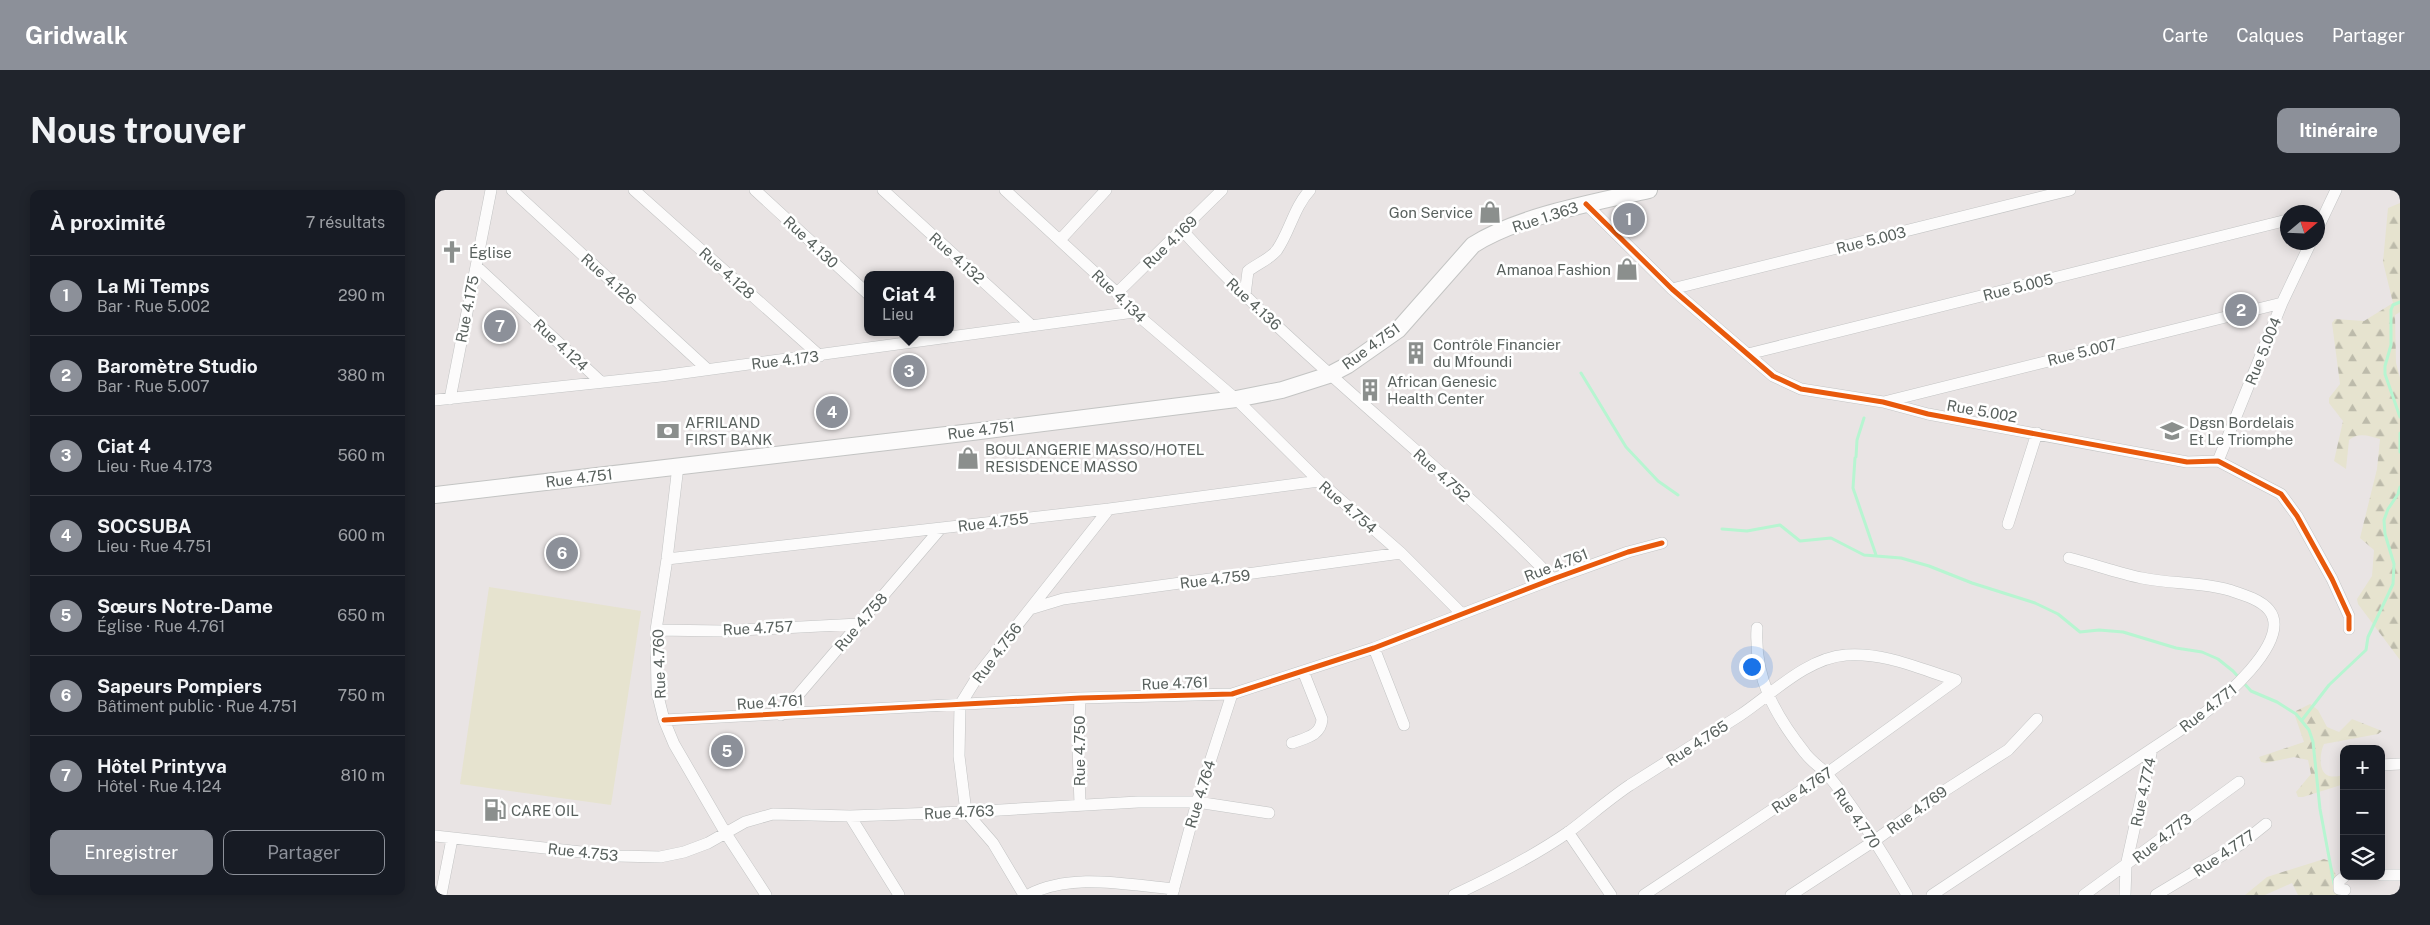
<!DOCTYPE html>
<html lang="fr">
<head>
<meta charset="utf-8">
<style>
  :root { --surface:#171b24; --page:#20242c; --text:#f1f3f6; --muted:#9ea1a6; --line:#363941; --accent:#8c9099 }
  body { margin:0; font-family:"Public Sans",sans-serif; background:var(--page); color:var(--text) }
  .controls { position:absolute; right:15px; bottom:15px; display:grid; overflow:hidden; border-radius:10px; box-shadow:0 2px 12px #0003 }
  .controls button { width:45px; height:45px; display:grid; place-items:center; padding:0; border:0; border-bottom:1px solid var(--line); background:var(--surface); color:var(--text); font:25px sans-serif }
  .compass { position:absolute; left:1845px; top:15px; width:45px; height:45px; border-radius:50%; background:var(--surface); box-shadow:0 2px 12px #0003; rotate:71deg }
  .you { position:absolute; left:1316px; top:476px; width:18px; height:18px; margin:-12px; border:4px solid #fff; border-radius:50%; background:#1a73e8; box-shadow:0 0 0 8px #1a73e833 }
  .badge { display:grid; place-items:center; width:32px; height:32px; border-radius:50%; background:var(--accent); color:#fff; font-size:16px; font-weight:700 }
  .pin { position:absolute; translate:-50% -50%; border:2px solid #fff; box-shadow:0 1px 5px #0006 }
  .popup { position:absolute; left:429px; top:81px; width:90px; height:65px; box-sizing:border-box; display:grid; place-content:center; border-radius:10px; background:var(--surface); filter:drop-shadow(0 1px 4px #0005); font-size:16px; white-space:nowrap; color:var(--muted) }
  .popup b { font-size:19px; color:var(--text) }
  .popup::after { content:''; position:absolute; left:50%; top:100%; margin-left:-10px; border:10px solid transparent; border-top-color:var(--surface) }
  .list { margin:0; padding:0; list-style:none }
  h2 { display:flex; justify-content:space-between; align-items:center; height:65px; margin:0; padding:0 20px; font-size:21px }
  h2 small { font-size:16px; font-weight:400; color:var(--muted) }
  .list li { display:grid; grid-template-columns:32px 1fr auto; gap:15px; align-items:center; box-sizing:border-box; height:80px; padding:0 20px; border-top:1px solid var(--line) }
  .list b { display:block; font-size:19px; white-space:nowrap }
  .list p { margin:0; font-size:16px; white-space:nowrap; color:var(--muted) }
  .list em { font-size:16px; font-style:normal; color:var(--muted) }
  .actions { display:flex; gap:10px; padding:15px 20px }
  .actions a { flex:1; padding:11px 0; border:1px solid var(--accent); border-radius:10px; text-align:center; font-size:18px; color:var(--accent) }
  .actions .main { background:var(--accent); color:#fff }
  .icon { flex:none; width:28px; height:28px; fill:none; stroke:currentColor; stroke-width:2; stroke-linecap:round; stroke-linejoin:round }
  .map { position:relative; flex:none; width:1965px; height:705px; overflow:hidden; border-radius:10px }
  header { display:flex; align-items:center; gap:30px; box-sizing:border-box; height:70px; padding:0 25px; background:var(--accent); color:#fff }
  header strong { font-size:24px }
  nav { display:flex; gap:28px; margin-inline-start:auto; font-size:18px }
  .intro { display:flex; align-items:center; justify-content:space-between; box-sizing:border-box; height:120px; padding:0 30px }
  h1 { margin:0; font-size:35px }
  .button { padding:12px 22px; border-radius:10px; background:var(--accent); color:#fff; font-size:18px; font-weight:700 }
  main { display:flex; gap:30px; padding:0 30px }
  aside { flex:1; background:var(--surface); border-radius:10px; box-shadow:0 2px 12px #0003 }
  .map>svg:first-child { display:block }
  .grass { fill:#e6e3cf }
  .forest { fill:url(#forest-firs) }
  .lines { fill:none; stroke-linecap:round; stroke-linejoin:round }
  .stream { stroke:#b7f5d1; stroke-width:3 }
  .street-casing { stroke:#c3c4c4; stroke-width:12 }
  .secondary-casing { stroke:#c3c4c3; stroke-width:18 }
  .street { stroke:#fcfbfb; stroke-width:11 }
  .secondary { stroke:#fcfbfb; stroke-width:16 }
  .cycleway-casing { stroke:#fff; stroke-width:8 }
  .cycleway { stroke:#e8590c; stroke-width:5 }
  .labels { text-anchor:middle; dominant-baseline:central; stroke-width:5; stroke-linejoin:round; paint-order:stroke }
  .poi-label { font-size:15px; fill:#59615e; stroke:#fff; text-anchor:start }
  .street-label { font-size:15px; fill:#59615e; stroke:#fff }
</style>
</head>
<body>
<header>
<strong>Gridwalk</strong>
<nav><a>Carte</a><a>Calques</a><a>Partager</a></nav>
</header>
<div class="intro"><h1>Nous trouver</h1><a class="button">Itinéraire</a></div>
<main>
<aside>
<h2>À proximité<small>7 résultats</small></h2>
<ul class="list">
<li><span class="badge">1</span><div><b>La Mi Temps</b><p>Bar · Rue 5.002</p></div><em>290 m</em></li>
<li><span class="badge">2</span><div><b>Baromètre Studio</b><p>Bar · Rue 5.007</p></div><em>380 m</em></li>
<li><span class="badge">3</span><div><b>Ciat 4</b><p>Lieu · Rue 4.173</p></div><em>560 m</em></li>
<li><span class="badge">4</span><div><b>SOCSUBA</b><p>Lieu · Rue 4.751</p></div><em>600 m</em></li>
<li><span class="badge">5</span><div><b>Sœurs Notre-Dame</b><p>Église · Rue 4.761</p></div><em>650 m</em></li>
<li><span class="badge">6</span><div><b>Sapeurs Pompiers</b><p>Bâtiment public · Rue 4.751</p></div><em>750 m</em></li>
<li><span class="badge">7</span><div><b>Hôtel Printyva</b><p>Hôtel · Rue 4.124</p></div><em>810 m</em></li>
</ul>
<div class="actions"><a class="main">Enregistrer</a><a>Partager</a></div>
</aside>
<div class="map">
<svg width="1965" height="705" viewBox="0 0 1965 705">
  <defs>
    <pattern id="forest-firs" width="22" height="20" patternUnits="userSpaceOnUse" patternTransform="scale(1.25)"><rect width="22" height="20" fill="#e6e3cf"/><path d="M5 1l3.5 6h-7zM16 11l3.5 6h-7z" fill="#bdbbab"/></pattern>
  </defs>
  <rect width="100%" height="100%" fill="#e9e4e4"/>
  <!-- grass -->
  <path class="grass" d="M 54,397 L 206,421 L 176,615 L 25,594 Z"/>
  <!-- forest -->
  <path class="forest" d="M 1965,13 L 1965,122 L 1960,125 L 1961,173 L 1965,188 L 1965,470 L 1923,414 L 1922,409 L 1937,386 L 1939,360 L 1925,348 L 1942,279 L 1945,249 C 1934,246 1924,242 1914,250 L 1911,279 L 1899,271 L 1908,231 L 1894,213 L 1894,208 L 1905,194 L 1897,133 L 1900,129 L 1929,131 L 1958,113 L 1948,72 L 1953,18 Z
    M 1875,514 L 1883,520 L 1892,537 L 1904,542 L 1917,529 L 1947,541 L 1943,544 L 1889,554 C 1885,562 1883,580 1892,585 C 1897,588 1904,586 1909,585 L 1909,594 L 1868,607 L 1863,607 L 1861,602 L 1876,584 L 1873,570 L 1859,567 L 1831,573 L 1826,572 L 1824,567 L 1869,552 L 1860,526 L 1861,521 Z
    M 1889,669 L 1894,671 L 1911,705 L 1863,705 L 1857,693 L 1830,705 L 1810,705 L 1832,687 Z"/>
  <g class="lines">
    <!-- stream -->
    <path class="stream" d="M 1965,112 L 1958,115 L 1956,120 L 1956,155 L 1950,176 L 1950,184 L 1965,227
      M 1146,183 L 1191,257 L 1223,291 L 1243,305
      M 1965,243 L 1965,262
      M 1421,267 L 1422,250 L 1429,228
      M 1420,268 L 1418,298 L 1441,365
      M 1287,339 L 1312,341 L 1345,335 L 1365,351 L 1396,348 L 1429,365 L 1466,368 L 1494,376 L 1537,393 L 1600,413 L 1623,424 L 1645,442 L 1664,440 L 1688,442 L 1741,458 L 1767,462 L 1783,469 L 1798,481 L 1816,501 L 1842,512 L 1861,524 L 1874,540 L 1878,552 L 1885,619 L 1899,694
      M 1867,530 L 1894,495 L 1931,460 L 1933,447 L 1958,394 L 1959,374 L 1950,344 L 1949,330 L 1953,319 L 1963,304 L 1965,297"/>
    <defs>
      <path id="street" d="M 77,0 L 272,179
        M 199,0 L 385,166
        M 320,0 L 433,104
        M 448,0 L 597,136
        M 570,0 L 682,103 L 699,122 L 801,209 L 884,291 L 966,363 L 1026,423
        M 1151,14 L 1237,99 L 1338,186 L 1366,199 L 1448,212 L 1493,224 L 1752,272 L 1783,271 L 1846,304 L 1862,326 L 1897,389 L 1914,426 L 1914,439
        M 747,40 C 861,166 999,267 1118,389
        M 1882,40 L 1901,0
        M 625,50 L 671,0
        M 41,76 L 166,192
        M 1237,99 L 1635,0
        M 682,103 L 787,0
        M 810,105 L 813,81 C 822,74 835,69 842,60 C 855,41 859,17 875,0
        M 1313,164 L 1852,30
        M 15,209 L 56,0
        M 0,210 L 226,186 L 699,122
        M 1449,212 L 1847,113
        M 1783,271 L 1847,113 L 1876,52
        M 243,276 L 232,369 L 221,440 L 222,502 L 229,530 L 239,554 L 290,642 L 331,705
        M 1573,334 L 1602,243
        M 232,369 L 674,319 L 884,291
        M 595,419 L 628,409 L 966,363
        M 1322,438 C 1319,488 1340,525 1370,563 C 1376,571 1385,577 1392,584 C 1421,619 1449,665 1472,705
        M 221,440 L 287,441 L 424,434
        M 939,458 L 969,535
        M 645,508 L 643,558 L 645,614
        M 346,525 L 506,338
        M 229,530 L 645,508 L 797,504 L 939,458 L 1118,389 L 1193,362 L 1227,353
        M 857,553 C 870,548 886,546 887,529 L 868,481
        M 1946,575 L 1965,574
        M 415,626 L 464,705
        M 1133,642 L 1176,705
        M 0,646 L 183,666 L 225,667 L 249,662 L 273,653 L 310,632 L 338,624 L 415,626 L 531,622 L 703,612 L 762,612 L 834,623
        M 1946,685 L 1965,685
        M 1910,686 L 1904,691 L 1904,699 L 1910,700
        M 6,705 L 17,649
        M 589,705 L 558,653 L 531,622 L 524,566 L 525,515 L 546,481 L 674,319
        M 593,705 C 637,682 692,695 739,699
        M 737,705 L 762,612 L 797,504
        M 1019,705 C 1058,687 1099,666 1135,641 C 1155,626 1174,609 1195,595 C 1231,572 1268,549 1304,526 C 1336,505 1371,468 1411,465 C 1449,462 1485,479 1521,490
        M 1209,705 L 1391,584 L 1521,490
        M 1356,705 L 1439,651 L 1506,603 L 1573,560 L 1602,529
        M 1497,705 L 1762,529 C 1783,513 1859,451 1834,420 C 1825,409 1806,404 1794,400 C 1766,392 1735,394 1707,388 C 1683,383 1658,374 1634,368
        M 1649,705 L 1804,592
        M 1690,705 L 1691,676 L 1717,559
        M 1721,705 L 1806,654 L 1831,634"/>
      <path id="secondary" d="M 0,305 L 537,242 L 801,209 L 847,200 L 894,185 L 913,175 L 963,140 L 1038,55 C 1083,26 1161,12 1214,0"/>
    </defs>
    <!-- street casing -->
    <use href="#street" class="street-casing"/>
    <!-- secondary casing -->
    <use href="#secondary" class="secondary-casing"/>
    <!-- street -->
    <use href="#street" class="street"/>
    <!-- secondary -->
    <use href="#secondary" class="secondary"/>
    <defs>
      <path id="cycleway" d="M 1151,14 L 1237,99 L 1338,186 L 1366,199 L 1448,212 L 1493,224 L 1752,272 L 1783,271 L 1846,304 L 1862,326 L 1897,389 L 1914,426 L 1914,439
        M 229,530 L 645,508 L 797,504 L 939,458 L 1118,389 L 1193,362 L 1227,353"/>
    </defs>
    <!-- cycleway casing -->
    <use href="#cycleway" class="cycleway-casing"/>
    <!-- cycleway -->
    <use href="#cycleway" class="cycleway"/>
  </g>
  <!-- icons -->
  <defs>
    <symbol id="shop-bare" viewBox="-9 -9 18 18"><path d="M-5-2.5h2.3a2.7 3.5 0 0 1 5.4 0H5L5.5 6h-11ZM-1.5-2.5h3a1.5 2.3 0 0 0-3 0Z" fill="#8b8f8d" stroke="#fff" stroke-width="2.5" paint-order="stroke"/></symbol>
    <symbol id="church-bare" viewBox="-9 -9 18 18"><path d="M-1.2-6h2.4v3.5h3.3v2.4h-3.3V6h-2.4V-.1h-3.3v-2.4h3.3Z" fill="#8b8f8d" stroke="#fff" stroke-width="2.5" paint-order="stroke"/></symbol>
    <symbol id="building-bare" viewBox="-9 -9 18 18"><path d="M-4-6H4V6H1V3H-1V6H-4ZM-2.5-4.3h1.7v1.8h-1.7ZM.8-4.3h1.7v1.8H.8ZM-2.5-1h1.7V.8h-1.7ZM.8-1h1.7V.8H.8Z" fill="#8b8f8d" stroke="#fff" stroke-width="2.5" paint-order="stroke"/></symbol>
    <symbol id="bank-bare" viewBox="-9 -9 18 18"><path d="M-6-4H6V4H-6ZM0-2.3a2.3 2.3 0 1 0 0 4.6a2.3 2.3 0 1 0 0-4.6Z" fill="#8b8f8d" stroke="#fff" stroke-width="2.5" paint-order="stroke"/></symbol>
    <symbol id="school-bare" viewBox="-9 -9 18 18"><path d="M0-5L7-2L0 1L-7-2ZM-4 1L0 2.5L4 1V4Q0 6-4 4Z" fill="#8b8f8d" stroke="#fff" stroke-width="2.5" paint-order="stroke"/></symbol>
    <symbol id="fuel-bare" viewBox="-9 -9 18 18"><path d="M-5.5-6h7V0h2V4h1.3V-2.5L3-4.5l.8-.8L6-3V5H2.5V1h-1V6h-7ZM-4.2-4.7v3.2H.2V-4.7Z" fill="#8b8f8d" stroke="#fff" stroke-width="2.5" paint-order="stroke"/></symbol>
  </defs>
  <g fill-rule="evenodd">
    <use href="#shop-bare" x="1039" y="6" width="32" height="32"/>
    <use href="#church-bare" x="1" y="46" width="32" height="32"/>
    <use href="#shop-bare" x="1176" y="63" width="32" height="32"/>
    <use href="#building-bare" x="965" y="147" width="32" height="32"/>
    <use href="#building-bare" x="919" y="184" width="32" height="32"/>
    <use href="#bank-bare" x="217" y="225" width="32" height="32"/>
    <use href="#school-bare" x="1721" y="225" width="32" height="32"/>
    <use href="#shop-bare" x="517" y="252" width="32" height="32"/>
    <use href="#fuel-bare" x="44" y="604" width="32" height="32"/>
  </g>
  <g class="labels">
    <!-- poi labels -->
    <g class="poi-label">
      <text x="1038" y="22" text-anchor="end">Gon Service</text>
      <text x="34" y="62">Église</text>
      <text x="1176" y="79" text-anchor="end">Amanoa Fashion</text>
      <text x="998" y="154">Contrôle Financier<tspan x="998" dy="17">du Mfoundi</tspan></text>
      <text x="952" y="191">African Genesic<tspan x="952" dy="17">Health Center</tspan></text>
      <text x="250" y="232">AFRILAND<tspan x="250" dy="17">FIRST BANK</tspan></text>
      <text x="1754" y="232">Dgsn Bordelais<tspan x="1754" dy="17">Et Le Triomphe</tspan></text>
      <text x="550" y="259">BOULANGERIE MASSO/HOTEL<tspan x="550" dy="17">RESISDENCE MASSO</tspan></text>
      <text x="76" y="620">CARE OIL</text>
    </g>
    <!-- street labels -->
    <g class="street-label">
      <text transform="translate(1110 27) rotate(-18)">Rue 1.363</text>
      <text transform="translate(1436 50) rotate(-14)">Rue 5.003</text>
      <text transform="translate(376 52) rotate(43)">Rue 4.130</text>
      <text transform="translate(735 52) rotate(-44)">Rue 4.169</text>
      <text transform="translate(522 68) rotate(42)">Rue 4.132</text>
      <text transform="translate(292 83) rotate(42)">Rue 4.128</text>
      <text transform="translate(174 89) rotate(42)">Rue 4.126</text>
      <text transform="translate(1583 97) rotate(-14)">Rue 5.005</text>
      <text transform="translate(684 106) rotate(44)">Rue 4.134</text>
      <text transform="translate(819 114) rotate(43)">Rue 4.136</text>
      <text transform="translate(32 119) rotate(-79)">Rue 4.175</text>
      <text transform="translate(126 155) rotate(43)">Rue 4.124</text>
      <text transform="translate(936 156) rotate(-36)">Rue 4.751</text>
      <text transform="translate(1828 161) rotate(-68)">Rue 5.004</text>
      <text transform="translate(1647 162) rotate(-14)">Rue 5.007</text>
      <text transform="translate(350 170) rotate(-7)">Rue 4.173</text>
      <text transform="translate(1547 221) rotate(10)">Rue 5.002</text>
      <text transform="translate(546 240) rotate(-7)">Rue 4.751</text>
      <text transform="translate(1007 285) rotate(42)">Rue 4.752</text>
      <text transform="translate(144 288) rotate(-7)">Rue 4.751</text>
      <text transform="translate(913 317) rotate(41)">Rue 4.754</text>
      <text transform="translate(558 332) rotate(-7)">Rue 4.755</text>
      <text transform="translate(1121 375) rotate(-21)">Rue 4.761</text>
      <text transform="translate(780 389) rotate(-7)">Rue 4.759</text>
      <text transform="translate(426 432) rotate(-49)">Rue 4.758</text>
      <text transform="translate(323 438) rotate(-3)">Rue 4.757</text>
      <text transform="translate(562 463) rotate(-53)">Rue 4.756</text>
      <text transform="translate(224 474) rotate(-92)">Rue 4.760</text>
      <text transform="translate(740 493) rotate(-2)">Rue 4.761</text>
      <text transform="translate(335 512) rotate(-4)">Rue 4.761</text>
      <text transform="translate(1773 518) rotate(-38)">Rue 4.771</text>
      <text transform="translate(1262 553) rotate(-33)">Rue 4.765</text>
      <text transform="translate(644 561) rotate(-90)">Rue 4.750</text>
      <text transform="translate(1367 600) rotate(-34)">Rue 4.767</text>
      <text transform="translate(1708 602) rotate(-78)">Rue 4.774</text>
      <text transform="translate(765 604) rotate(-73)">Rue 4.764</text>
      <text transform="translate(1482 620) rotate(-36)">Rue 4.769</text>
      <text transform="translate(524 622) rotate(-3)">Rue 4.763</text>
      <text transform="translate(1422 628) rotate(55)">Rue 4.770</text>
      <text transform="translate(1727 648) rotate(-38)">Rue 4.773</text>
      <text transform="translate(148 662) rotate(6)">Rue 4.753</text>
      <text transform="translate(1789 663) rotate(-34)">Rue 4.777</text>
    </g>
  </g>
</svg>
<div class="controls">
<button>+</button>
<button>−</button>
<button><svg class="icon" aria-label="layers" viewBox="0 0 24 24"><path d="M12 4l9 5-9 5-9-5zM3 14l9 5 9-5"/></svg></button>
</div>
<svg class="compass" viewBox="-18 -18 36 36"><path d="M0-13l5 13h-10z" fill="#e53935"/><path d="M0 13l5-13h-10z" fill="#9ea1a6"/></svg>
<div class="you"></div>
<div class="pin badge" style="left:1194px;top:29px">1</div>
<div class="pin badge" style="left:1806px;top:120px">2</div>
<div class="pin badge" style="left:474px;top:181px">3</div>
<div class="popup"><b>Ciat 4</b>Lieu</div>
<div class="pin badge" style="left:397px;top:222px">4</div>
<div class="pin badge" style="left:292px;top:561px">5</div>
<div class="pin badge" style="left:127px;top:363px">6</div>
<div class="pin badge" style="left:65px;top:136px">7</div>
</div>
</main>
</body>
</html>
